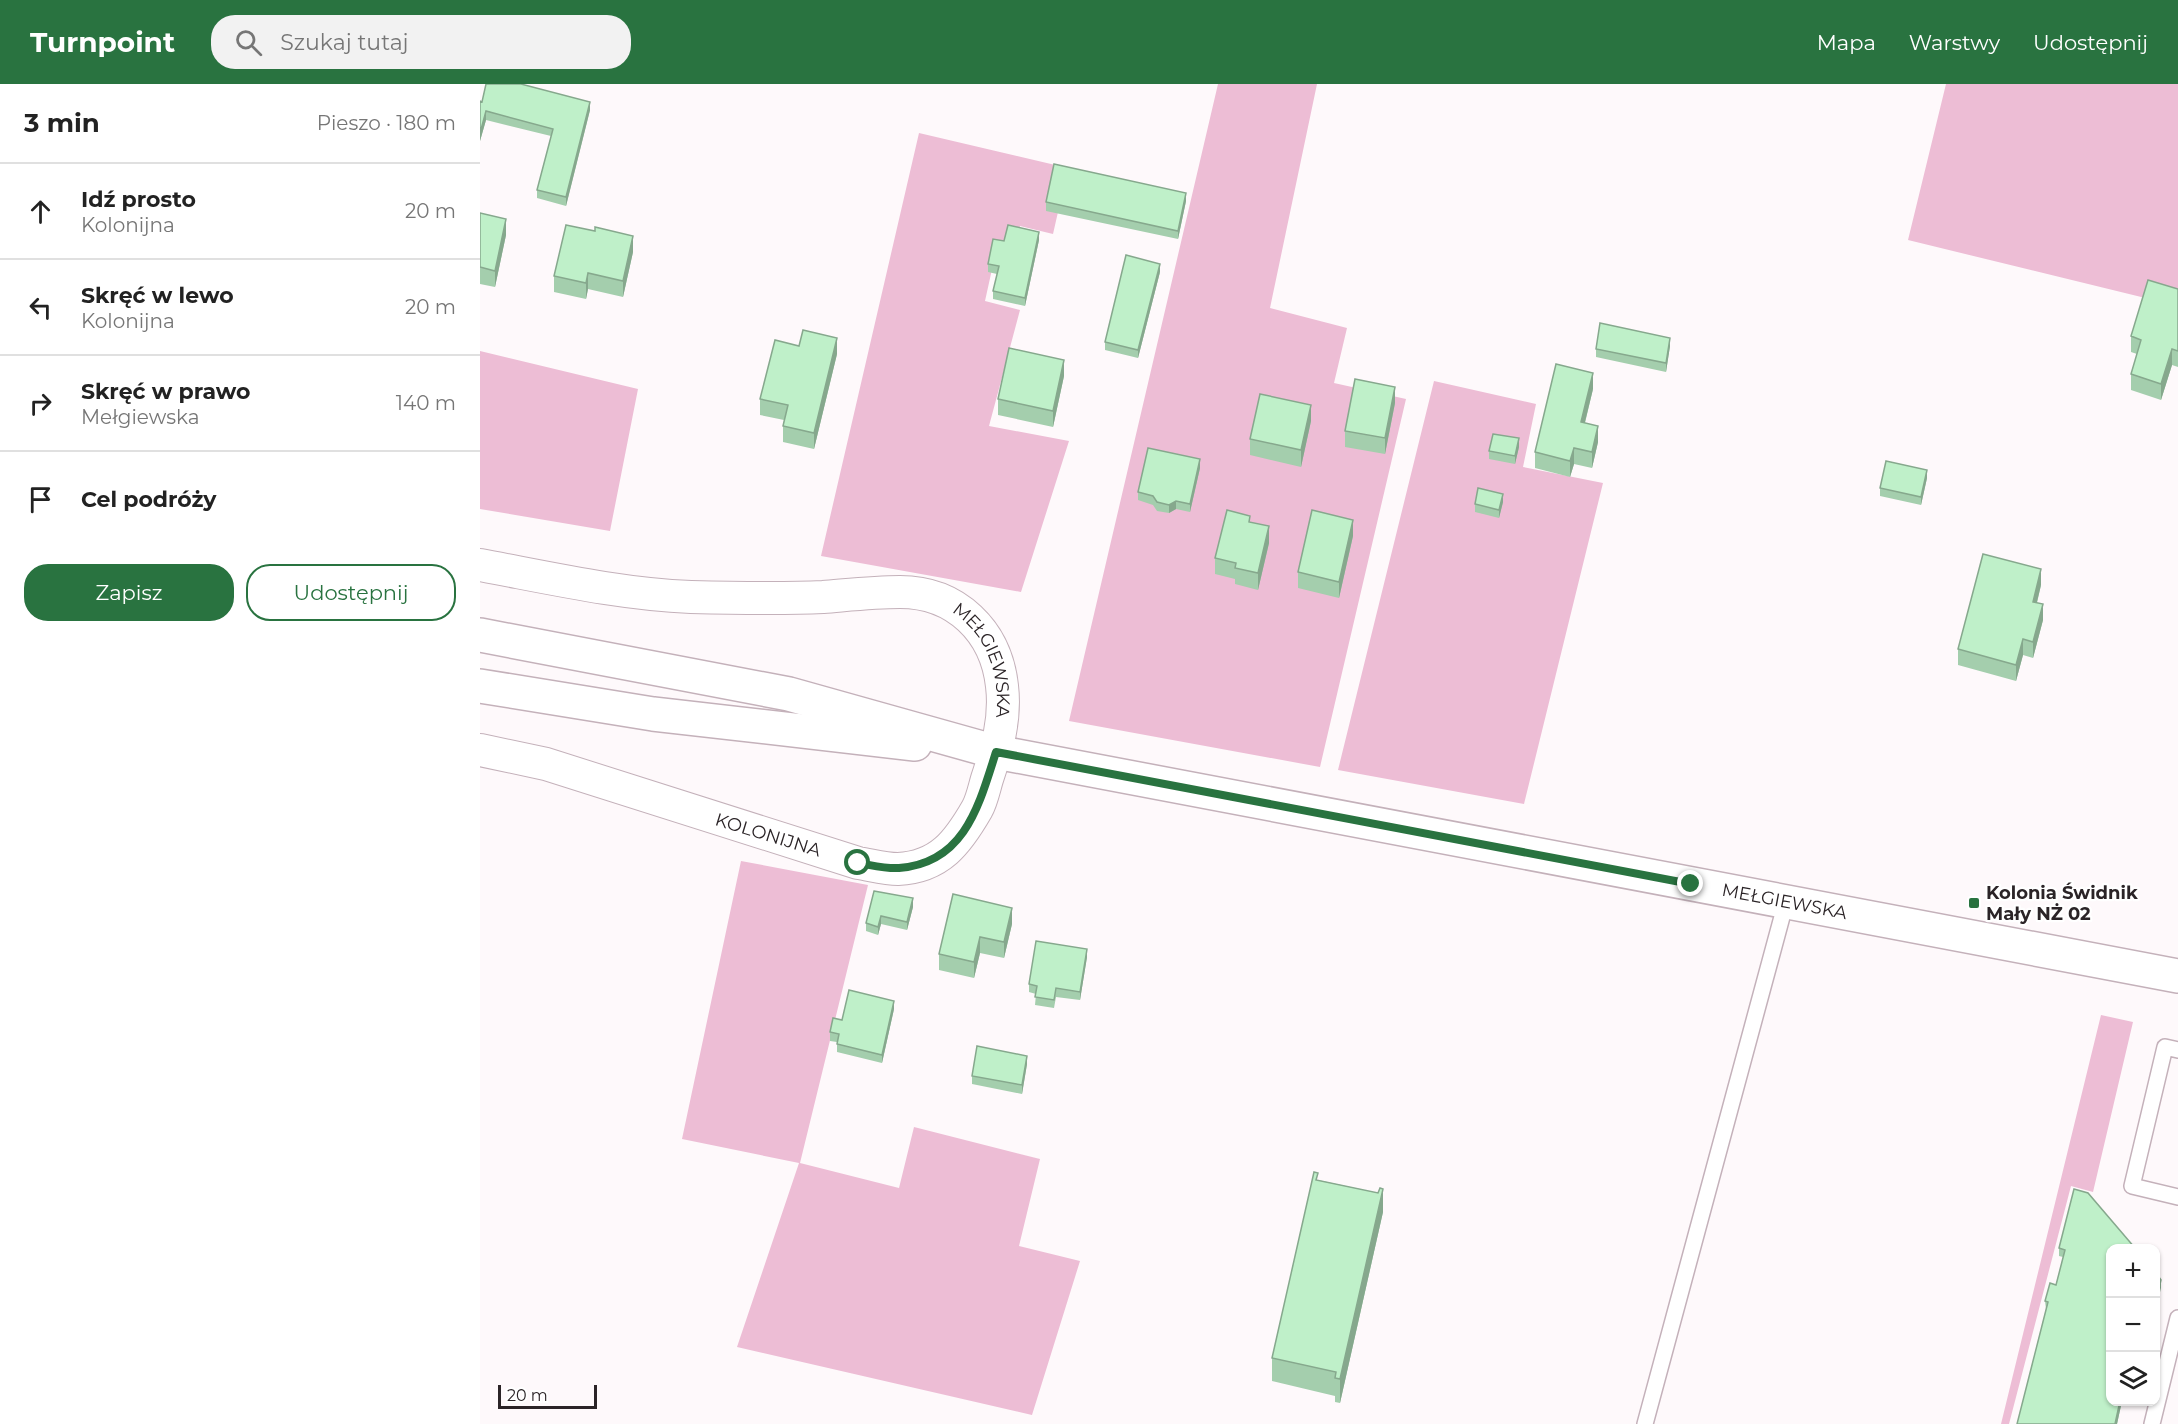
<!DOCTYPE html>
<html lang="pl">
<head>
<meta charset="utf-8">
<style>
  :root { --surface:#fff; --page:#f2f2f2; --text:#222; --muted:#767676; --line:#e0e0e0; --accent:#297340 }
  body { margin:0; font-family:Montserrat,sans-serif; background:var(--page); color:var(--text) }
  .controls { position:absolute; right:18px; bottom:18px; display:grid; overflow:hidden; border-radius:12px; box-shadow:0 2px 4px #0004 }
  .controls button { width:54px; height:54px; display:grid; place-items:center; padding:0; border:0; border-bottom:2px solid var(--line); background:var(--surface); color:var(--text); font:30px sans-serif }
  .scale { position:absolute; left:18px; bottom:15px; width:99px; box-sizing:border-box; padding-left:6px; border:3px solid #2b2427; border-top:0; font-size:16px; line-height:21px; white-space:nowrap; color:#2b2427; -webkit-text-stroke:4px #fff; paint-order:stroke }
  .stop { position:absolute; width:18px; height:18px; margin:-14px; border:4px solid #297340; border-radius:50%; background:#fff }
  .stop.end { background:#297340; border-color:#fff; box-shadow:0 2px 6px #0008 }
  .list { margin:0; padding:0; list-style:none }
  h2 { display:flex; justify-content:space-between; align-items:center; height:78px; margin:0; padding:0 24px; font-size:26px }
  h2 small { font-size:20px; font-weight:400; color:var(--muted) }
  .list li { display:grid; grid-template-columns:39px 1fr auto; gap:18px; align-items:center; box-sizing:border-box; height:96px; padding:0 24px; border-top:2px solid var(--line) }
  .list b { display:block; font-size:22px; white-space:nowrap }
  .list p { margin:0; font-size:20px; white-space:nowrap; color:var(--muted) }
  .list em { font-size:20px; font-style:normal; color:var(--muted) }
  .actions { display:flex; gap:12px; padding:18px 24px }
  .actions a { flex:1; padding:14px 0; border:2px solid var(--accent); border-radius:24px; text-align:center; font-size:21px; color:var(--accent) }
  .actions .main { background:var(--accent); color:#fff }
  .icon { flex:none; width:33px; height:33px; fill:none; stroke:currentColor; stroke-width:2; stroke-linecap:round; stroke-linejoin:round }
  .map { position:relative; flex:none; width:1698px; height:1340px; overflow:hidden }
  header { display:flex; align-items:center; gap:36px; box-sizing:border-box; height:84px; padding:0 30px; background:var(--accent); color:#fff }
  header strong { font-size:28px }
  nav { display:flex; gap:33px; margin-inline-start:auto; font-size:21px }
  .search { width:420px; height:54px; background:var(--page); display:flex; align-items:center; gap:15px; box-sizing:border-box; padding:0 21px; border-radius:24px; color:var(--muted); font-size:22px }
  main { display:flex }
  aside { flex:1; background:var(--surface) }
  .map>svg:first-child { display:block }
  .green { fill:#edbdd5 }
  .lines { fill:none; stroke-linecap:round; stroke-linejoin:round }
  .lane-casing { stroke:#c4b1ba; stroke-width:18 }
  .street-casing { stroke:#c4b1ba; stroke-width:34 }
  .secondary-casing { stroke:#c4b1ba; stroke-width:36 }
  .lane { stroke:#fff; stroke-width:15 }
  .street { stroke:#fff; stroke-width:32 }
  .secondary { stroke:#fff; stroke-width:33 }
  .wall { fill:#a4cead }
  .shaded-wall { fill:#86a88d }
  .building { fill:#bff0c9; stroke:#86a88d; stroke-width:1.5 }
  .route { stroke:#297340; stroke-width:8 }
  .poi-dot { fill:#297340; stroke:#fff; stroke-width:2 }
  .labels { text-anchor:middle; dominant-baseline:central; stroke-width:4.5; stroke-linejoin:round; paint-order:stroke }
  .street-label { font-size:18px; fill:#2b2427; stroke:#fff }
  .poi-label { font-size:18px; font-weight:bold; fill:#2b2427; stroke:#fff; text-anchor:start }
</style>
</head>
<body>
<header>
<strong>Turnpoint</strong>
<div class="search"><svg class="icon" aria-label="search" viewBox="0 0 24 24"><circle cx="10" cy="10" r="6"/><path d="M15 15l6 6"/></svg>Szukaj tutaj</div>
<nav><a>Mapa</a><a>Warstwy</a><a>Udostępnij</a></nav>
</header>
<main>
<aside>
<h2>3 min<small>Pieszo · 180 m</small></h2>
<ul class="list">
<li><svg class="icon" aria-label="ahead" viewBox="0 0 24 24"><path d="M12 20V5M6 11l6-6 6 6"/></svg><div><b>Idź prosto</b><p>Kolonijna</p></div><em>20 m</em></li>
<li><svg class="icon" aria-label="left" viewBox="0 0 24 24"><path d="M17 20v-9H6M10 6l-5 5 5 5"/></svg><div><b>Skręć w lewo</b><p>Kolonijna</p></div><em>20 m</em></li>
<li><svg class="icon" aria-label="right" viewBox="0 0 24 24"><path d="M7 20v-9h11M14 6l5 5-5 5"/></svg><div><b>Skręć w prawo</b><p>Mełgiewska</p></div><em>140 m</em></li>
<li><svg class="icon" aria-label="arrive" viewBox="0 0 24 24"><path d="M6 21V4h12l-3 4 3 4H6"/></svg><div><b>Cel podróży</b></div></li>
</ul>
<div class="actions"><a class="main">Zapisz</a><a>Udostępnij</a></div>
</aside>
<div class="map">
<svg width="1698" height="1340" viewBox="0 0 1698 1340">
  <rect width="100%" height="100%" fill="#fef9fb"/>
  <!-- green -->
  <path class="green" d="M 738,0 L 837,0 L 790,224 L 867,244 L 854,299 L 926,315 L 840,683 L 589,637 Z
    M 1466,0 L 1698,0 L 1698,222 L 1428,156 Z
    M 439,49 L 588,84 L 573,150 L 540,142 L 536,161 L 518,158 L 505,217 L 540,226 L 509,342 L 589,357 L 541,508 L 341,472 Z
    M 0,267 L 158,305 L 130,447 L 0,425 Z
    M 954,297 L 1056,320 L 1043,383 L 1123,399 L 1044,720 L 858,686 Z
    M 261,777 L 388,801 L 320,1079 L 419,1104 L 434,1043 L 560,1075 L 539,1162 L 600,1177 L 552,1331 L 257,1263 L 319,1079 L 202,1055 Z
    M 1621,931 L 1653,938 L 1613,1108 L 1591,1102 L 1529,1340 L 1521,1340 Z"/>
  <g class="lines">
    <defs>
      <path id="lane" d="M 1698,966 L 1685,963 L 1652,1102 L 1698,1113
        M 1165,1340 L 1306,818
        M 1672,1340 L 1698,1234"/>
      <g id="street">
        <path id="s1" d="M 0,481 C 70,494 140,510 211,513 C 255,514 299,515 343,513 C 368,511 394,508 420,508 C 476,508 516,547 522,602 C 526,635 517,665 507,695 C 504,705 502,716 497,725 C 478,758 460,783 418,785 C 405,785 391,781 378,779 L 66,680 L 0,666"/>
      </g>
      <g id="secondary">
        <path id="s2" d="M 0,551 L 309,610 L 516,668 L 1698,892"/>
        <path d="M 0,602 L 173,630 L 435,660"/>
      </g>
    </defs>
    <!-- lane casing -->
    <use href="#lane" class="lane-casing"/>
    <!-- street casing -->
    <use href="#street" class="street-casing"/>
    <!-- secondary casing -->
    <use href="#secondary" class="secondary-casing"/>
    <!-- lane -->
    <use href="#lane" class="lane"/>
    <!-- street -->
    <use href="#street" class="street"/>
    <!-- secondary -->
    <use href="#secondary" class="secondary"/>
  </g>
  <!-- wall -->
  <path class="wall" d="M 0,17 L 110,26 L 86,122 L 57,114 L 57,106 L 71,52 L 6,36 L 0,57 Z
    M 706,117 L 698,155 L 566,127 L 566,118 Z
    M 0,129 L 26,151 L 15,203 L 0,200 Z
    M 559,156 L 545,222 L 513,215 L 513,207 L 517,190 L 508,188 L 508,180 L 524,157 Z
    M 153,168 L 143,213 L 108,205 L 106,215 L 74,208 L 74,192 Z
    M 680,188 L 658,274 L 625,266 L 625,258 Z
    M 1698,205 L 1698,283 L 1692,281 L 1681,316 L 1651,306 L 1651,290 L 1657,270 L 1651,268 L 1651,252 Z
    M 1190,262 L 1186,288 L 1116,273 L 1116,265 Z
    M 357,270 L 334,365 L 303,358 L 303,342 L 304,336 L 280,331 L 280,315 Z
    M 584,292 L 573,343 L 518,331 L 518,315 Z
    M 1113,305 L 1105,339 L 1118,358 L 1112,384 L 1094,380 L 1090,393 L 1055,384 L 1055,368 Z
    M 915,319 L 905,370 L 865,363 L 865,347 Z
    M 831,337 L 821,383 L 770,371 L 770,355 Z
    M 1039,363 L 1035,380 L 1009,375 L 1009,367 Z
    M 720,384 L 710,428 L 696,425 L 689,429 L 677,427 L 673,421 L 658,416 L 658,408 Z
    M 1447,394 L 1441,421 L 1400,412 L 1400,404 Z
    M 1023,418 L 1019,434 L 995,428 L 995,420 Z
    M 770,438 L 789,459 L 778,506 L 755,500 L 755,495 L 735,490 L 735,474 Z
    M 873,452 L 859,514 L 818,504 L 818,488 Z
    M 1561,501 L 1557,519 L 1563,536 L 1553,574 L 1543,571 L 1536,597 L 1478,581 L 1478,565 Z
    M 394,807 L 433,823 L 427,846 L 401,840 L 398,851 L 386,847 L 386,839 Z
    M 532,840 L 524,874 L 500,869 L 494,894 L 459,886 L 459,870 Z
    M 607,873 L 600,916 L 576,913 L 574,924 L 555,921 L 556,910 L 549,908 L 549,900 Z
    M 414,925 L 402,979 L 357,968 L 357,958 L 350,957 L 350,948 L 362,936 Z
    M 547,980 L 542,1010 L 492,1000 L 492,992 Z
    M 838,1096 L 898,1109 L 903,1128 L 860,1319 L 855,1318 L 855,1312 L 792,1297 L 792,1274 Z
    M 1594,1105 L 1630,1317 L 1642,1317 L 1637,1340 L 1537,1340 L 1566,1225 L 1565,1217 L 1576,1201 L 1583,1173 L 1579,1172 L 1579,1164 Z"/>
  <!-- shaded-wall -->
  <path class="shaded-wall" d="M 110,18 L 110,26 L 86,122 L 86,113 Z
    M 6,27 L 6,36 L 0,57 L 0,49 Z
    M 706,109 L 706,117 L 698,155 L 698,147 Z
    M 26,135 L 26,151 L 15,203 L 15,187 Z
    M 559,148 L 559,156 L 545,222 L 545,214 Z
    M 153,152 L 153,168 L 143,213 L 143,197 Z
    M 680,180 L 680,188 L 658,274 L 658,266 Z
    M 108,189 L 108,205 L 106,215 L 106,199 Z
    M 357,254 L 357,270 L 334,365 L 334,349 Z
    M 1190,254 L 1190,262 L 1186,288 L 1186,279 Z
    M 1692,265 L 1692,281 L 1681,316 L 1681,300 Z
    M 584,276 L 584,292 L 573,343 L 573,327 Z
    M 1113,289 L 1113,305 L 1101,354 L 1101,338 Z
    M 915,303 L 915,319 L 905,370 L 905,354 Z
    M 831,321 L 831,337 L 821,383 L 821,366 Z
    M 1118,342 L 1118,358 L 1112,384 L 1112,368 Z
    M 1039,354 L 1039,363 L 1035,380 L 1035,372 Z
    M 1094,364 L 1094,380 L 1090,393 L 1090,377 Z
    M 720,375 L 720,384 L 710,428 L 710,420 Z
    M 1447,386 L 1447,394 L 1441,421 L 1441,413 Z
    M 1023,410 L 1023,418 L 1019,434 L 1019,426 Z
    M 696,417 L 696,425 L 689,429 L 689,421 Z
    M 873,436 L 873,452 L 859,514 L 859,498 Z
    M 789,442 L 789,459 L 778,506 L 778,489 Z
    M 1561,485 L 1561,501 L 1553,534 L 1553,518 Z
    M 1563,520 L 1563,536 L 1553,574 L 1553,558 Z
    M 1543,555 L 1543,571 L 1536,597 L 1536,581 Z
    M 433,814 L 433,823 L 427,846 L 427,838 Z
    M 532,824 L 532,840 L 524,874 L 524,858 Z
    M 401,832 L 401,840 L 398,851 L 398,843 Z
    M 500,853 L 500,869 L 494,894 L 494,878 Z
    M 607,865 L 607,873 L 600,916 L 600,908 Z
    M 414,917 L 414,925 L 402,979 L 402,971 Z
    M 547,972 L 547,980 L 542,1010 L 542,1001 Z
    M 903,1105 L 903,1128 L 860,1319 L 860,1295 Z
    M 1681,1196 L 1681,1204 L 1676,1225 L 1676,1217 Z
    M 1640,1317 L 1642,1317 L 1637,1340 L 1635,1340 Z"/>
  <!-- building -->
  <path class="building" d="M 6,0 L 41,0 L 110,18 L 86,113 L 57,106 L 73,45 L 6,27 L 0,49 L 0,17 L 2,18 Z
    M 574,80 L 706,109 L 698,147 L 566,118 Z
    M 0,129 L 26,135 L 15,187 L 0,183 Z
    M 86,141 L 115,147 L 115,143 L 153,152 L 143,197 L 108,189 L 106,199 L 74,192 Z
    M 528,141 L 559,148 L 545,214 L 513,207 L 519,182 L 508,180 L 513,155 L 524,157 Z
    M 646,171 L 680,180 L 658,266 L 625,258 Z
    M 1668,196 L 1698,205 L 1698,267 L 1692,265 L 1681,300 L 1651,290 L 1661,256 L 1651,252 Z
    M 1120,239 L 1190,254 L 1186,279 L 1116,265 Z
    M 323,246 L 357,254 L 334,349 L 303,342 L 308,321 L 280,315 L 295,256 L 319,262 Z
    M 529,264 L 584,276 L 573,327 L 518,315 Z
    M 1076,280 L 1113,289 L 1101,338 L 1118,342 L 1112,368 L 1094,364 L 1090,377 L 1055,368 Z
    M 875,295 L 915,303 L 905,354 L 865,347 Z
    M 780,310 L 831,321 L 821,366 L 770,355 Z
    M 1013,350 L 1039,354 L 1035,372 L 1009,367 Z
    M 668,364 L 720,375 L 710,420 L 696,417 L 689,421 L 677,418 L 673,412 L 658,408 Z
    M 1406,377 L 1447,386 L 1441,413 L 1400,404 Z
    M 998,404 L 1023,410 L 1019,426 L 995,420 Z
    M 747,426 L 770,432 L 769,438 L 789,442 L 778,489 L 755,484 L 756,479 L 735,474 Z
    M 832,426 L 873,436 L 859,498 L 818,488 Z
    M 1503,470 L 1561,485 L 1553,518 L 1563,520 L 1553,558 L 1543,555 L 1536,581 L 1478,565 Z
    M 394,807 L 433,814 L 427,838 L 401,832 L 398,843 L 386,839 Z
    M 473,810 L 532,824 L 524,858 L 500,853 L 494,878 L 459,870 Z
    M 556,857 L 607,865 L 600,908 L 576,904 L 574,916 L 555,913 L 557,902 L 549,900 Z
    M 369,906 L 414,917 L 402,971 L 357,960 L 359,950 L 350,948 L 353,934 L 362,936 Z
    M 497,962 L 547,972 L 542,1001 L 492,992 Z
    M 834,1088 L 838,1089 L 836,1096 L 898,1109 L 900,1104 L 903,1105 L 860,1295 L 855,1294 L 856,1288 L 792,1274 Z
    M 1594,1105 L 1608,1109 L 1655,1164 L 1630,1164 L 1630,1317 L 1640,1317 L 1635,1340 L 1537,1340 L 1568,1218 L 1565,1217 L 1570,1199 L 1576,1201 L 1585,1166 L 1579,1164 Z
    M 1676,1189 L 1681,1196 L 1676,1217 Z"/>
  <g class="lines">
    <!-- route -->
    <path class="route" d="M 378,779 C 391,781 406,785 419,784 C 485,779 499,721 516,668 L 1211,800"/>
  </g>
  <!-- markers -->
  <rect class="poi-dot" x="1488" y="813" width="12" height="12" rx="3"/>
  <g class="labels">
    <!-- street labels -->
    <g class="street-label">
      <text stroke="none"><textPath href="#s1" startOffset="544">MEŁGIEWSKA</textPath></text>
      <text transform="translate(288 751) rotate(17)">KOLONIJNA</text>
      <text stroke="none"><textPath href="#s2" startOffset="1332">MEŁGIEWSKA</textPath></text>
    </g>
    <!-- poi labels -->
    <g class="poi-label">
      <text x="1506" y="809">Kolonia Świdnik<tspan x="1506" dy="21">Mały NŻ 02</tspan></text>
    </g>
  </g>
</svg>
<div class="controls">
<button>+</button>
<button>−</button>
<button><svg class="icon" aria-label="layers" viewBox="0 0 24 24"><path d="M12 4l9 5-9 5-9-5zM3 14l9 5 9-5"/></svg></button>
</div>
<div class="scale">20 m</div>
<div class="stop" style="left:378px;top:779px"></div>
<div class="stop end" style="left:1211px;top:800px"></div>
</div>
</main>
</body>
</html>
